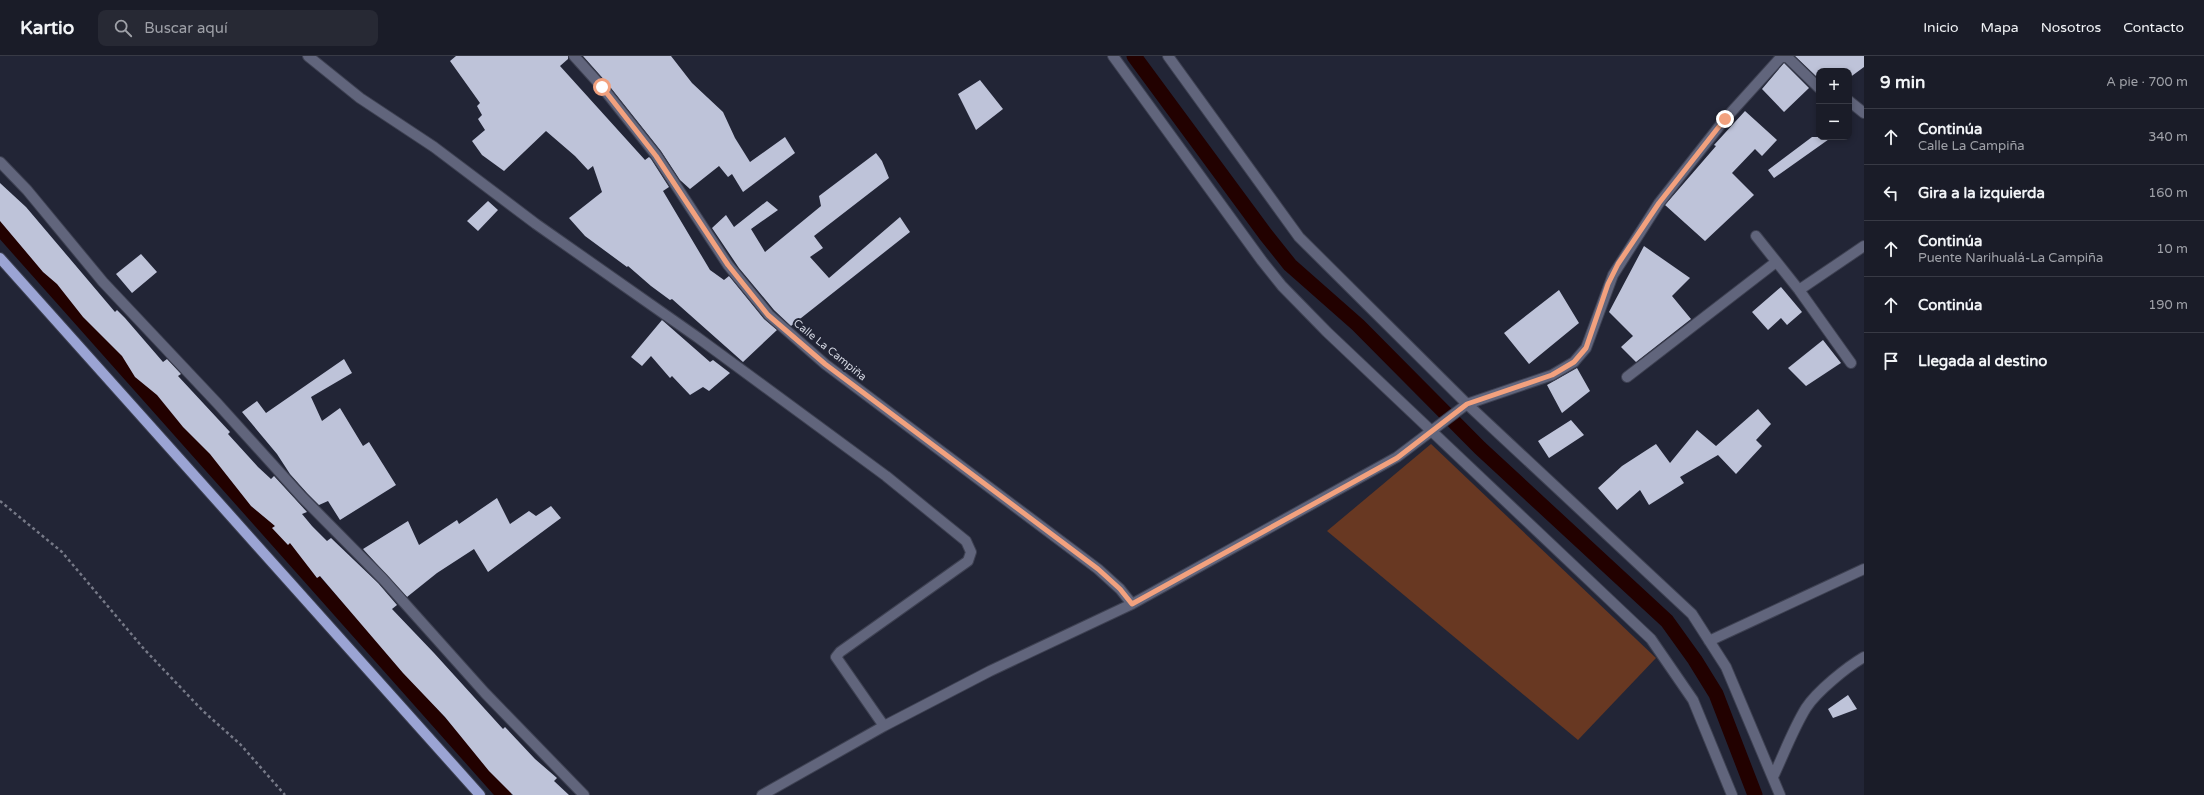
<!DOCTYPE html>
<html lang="es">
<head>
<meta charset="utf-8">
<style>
  :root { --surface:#1a1c28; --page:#272934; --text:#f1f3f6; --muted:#9fa1a8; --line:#383a45 }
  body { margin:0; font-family:"Varela Round",sans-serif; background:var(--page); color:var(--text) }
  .controls { position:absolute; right:12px; top:12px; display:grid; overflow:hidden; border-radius:8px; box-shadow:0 2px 6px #0003 }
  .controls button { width:36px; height:36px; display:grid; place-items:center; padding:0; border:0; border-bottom:1px solid var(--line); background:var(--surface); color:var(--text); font:20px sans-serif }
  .stop { position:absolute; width:12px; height:12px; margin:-9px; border:3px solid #f2a17e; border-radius:50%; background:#fff }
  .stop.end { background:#f2a17e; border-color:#fff; box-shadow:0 1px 4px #0008 }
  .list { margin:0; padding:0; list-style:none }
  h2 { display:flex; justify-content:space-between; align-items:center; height:52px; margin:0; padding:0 16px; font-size:17px }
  h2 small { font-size:13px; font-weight:400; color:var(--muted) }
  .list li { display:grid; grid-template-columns:26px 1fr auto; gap:12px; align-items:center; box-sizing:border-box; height:56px; padding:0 16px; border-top:1px solid var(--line) }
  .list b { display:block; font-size:15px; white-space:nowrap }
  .list p { margin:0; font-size:13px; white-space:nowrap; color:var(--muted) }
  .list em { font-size:13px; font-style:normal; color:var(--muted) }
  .icon { flex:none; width:22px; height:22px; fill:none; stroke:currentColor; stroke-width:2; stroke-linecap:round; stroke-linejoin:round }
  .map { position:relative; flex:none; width:1864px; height:739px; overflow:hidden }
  header { display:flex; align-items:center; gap:24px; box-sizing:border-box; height:56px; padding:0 20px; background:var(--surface); border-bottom:1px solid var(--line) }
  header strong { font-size:19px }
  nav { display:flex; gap:22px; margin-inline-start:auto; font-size:14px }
  .search { width:280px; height:36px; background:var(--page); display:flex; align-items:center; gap:10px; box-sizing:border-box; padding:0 14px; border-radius:8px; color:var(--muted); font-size:15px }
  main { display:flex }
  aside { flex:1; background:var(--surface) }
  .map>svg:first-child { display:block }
  .green { fill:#683822 }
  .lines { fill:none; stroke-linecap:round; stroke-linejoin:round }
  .canal { stroke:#220100; stroke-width:15 }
  .building { fill:#bec3d9 }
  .minor-casing { stroke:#3e4152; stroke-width:12 }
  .major-casing { stroke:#3e4152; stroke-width:12 }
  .path { stroke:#767987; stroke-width:2.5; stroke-dasharray:3 3; stroke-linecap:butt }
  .minor { stroke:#61657c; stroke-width:10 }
  .major { stroke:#9ba4d4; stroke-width:10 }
  .route { stroke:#f2a17e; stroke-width:5 }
  .labels { text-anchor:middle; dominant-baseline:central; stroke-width:4; stroke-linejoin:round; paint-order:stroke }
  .street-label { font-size:11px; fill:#d4d7e2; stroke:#222536 }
</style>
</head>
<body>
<header>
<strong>Kartio</strong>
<div class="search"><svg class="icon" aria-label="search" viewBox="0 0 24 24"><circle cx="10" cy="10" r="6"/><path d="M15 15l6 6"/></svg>Buscar aquí</div>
<nav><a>Inicio</a><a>Mapa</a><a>Nosotros</a><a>Contacto</a></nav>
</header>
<main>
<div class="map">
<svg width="1864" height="739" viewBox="0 0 1864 739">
  <rect width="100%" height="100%" fill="#222536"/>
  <!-- green -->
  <path class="green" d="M 1431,388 L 1656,602 L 1578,684 L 1327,475 Z"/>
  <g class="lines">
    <!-- canal -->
    <path class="canal" d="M 1134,0 L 1266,179 L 1290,209 L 1358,269 L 1480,392 L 1667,565 L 1695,604 L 1716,638 L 1755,739
      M 0,172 L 504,739"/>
  </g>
  <!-- building -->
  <path class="building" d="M 456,0 L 568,0 L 568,3 L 560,10 L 645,104 L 649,101 L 651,103 L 669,131 L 663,135 L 710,214 L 724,224 L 729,220 L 764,263 L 777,274 L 743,306 L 672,243 L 670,244 L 651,230 L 628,210 L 627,211 L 585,180 L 569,162 L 602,136 L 593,110 L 588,114 L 575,100 L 546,75 L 504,115 L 482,99 L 472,85 L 485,74 L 478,63 L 482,59 L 477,50 L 480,47 L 450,5 Z
    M 583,0 L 671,0 L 692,27 L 723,56 L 735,82 L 750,106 L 785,81 L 795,97 L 743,136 L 732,118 L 728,121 L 719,110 L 690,133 L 680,124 L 661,95 L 607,27 Z
    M 1795,0 L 1864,0 L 1864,11 L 1849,22 L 1849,15 L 1819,15 L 1817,21 Z
    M 1784,7 L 1809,32 L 1784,56 L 1762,33 Z
    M 980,24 L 1003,53 L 976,74 L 958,38 Z
    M 1745,55 L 1777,84 L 1762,100 L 1755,93 L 1732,117 L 1754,139 L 1705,185 L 1665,149 L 1716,90 L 1714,89 Z
    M 1812,81 L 1832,81 L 1774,122 L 1768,114 Z
    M 876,97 L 882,105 L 889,122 L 814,180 L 823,192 L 810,201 L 829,222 L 900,161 L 910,176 L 791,270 L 774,254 L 739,212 L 712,172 L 726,159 L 734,171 L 767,145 L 778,154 L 751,173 L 765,196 L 821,150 L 819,140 Z
    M 0,127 L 26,151 L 115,256 L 117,254 L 125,262 L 163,306 L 167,303 L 181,318 L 178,320 L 230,376 L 228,378 L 258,411 L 271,423 L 274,420 L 307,456 L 302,458 L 312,470 L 327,485 L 331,482 L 378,527 L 397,549 L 392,553 L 434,597 L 503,673 L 505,671 L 535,703 L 557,722 L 554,725 L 569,739 L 513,739 L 489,715 L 445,661 L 403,617 L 320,520 L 317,522 L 290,487 L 288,489 L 272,472 L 275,470 L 251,450 L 210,398 L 183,371 L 157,339 L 135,321 L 122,300 L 83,261 L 57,228 L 43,216 L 0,165 Z
    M 488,145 L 498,154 L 478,175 L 467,165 Z
    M 1644,190 L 1690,222 L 1672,240 L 1691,263 L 1636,306 L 1621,291 L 1633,280 L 1609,256 Z
    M 141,198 L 157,216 L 132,237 L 116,218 Z
    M 1781,231 L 1802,256 L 1787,269 L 1781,262 L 1768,274 L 1752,256 Z
    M 1559,234 L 1579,267 L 1529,308 L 1504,277 Z
    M 662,264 L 710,306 L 713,304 L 730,317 L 709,335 L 703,331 L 690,339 L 672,320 L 670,322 L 651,300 L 642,310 L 631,301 Z
    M 1823,284 L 1841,307 L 1806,330 L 1788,312 Z
    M 344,303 L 352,317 L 311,341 L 322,365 L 340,352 L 363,390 L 369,386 L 396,429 L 340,464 L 328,445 L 319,449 L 307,437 L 290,418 L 277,398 L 242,356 L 257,345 L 266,357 Z
    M 1577,312 L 1590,335 L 1562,357 L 1547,329 Z
    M 1758,353 L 1771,368 L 1756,384 L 1762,390 L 1736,418 L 1718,399 L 1680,421 L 1684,427 L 1649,449 L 1640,434 L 1617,454 L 1598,432 L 1622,410 L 1656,388 L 1670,407 L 1697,374 L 1716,390 Z
    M 1571,364 L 1584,379 L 1549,402 L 1538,385 Z
    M 497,442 L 510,468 L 529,455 L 536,460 L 551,450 L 561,462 L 488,516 L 474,493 L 437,517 L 407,541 L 363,493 L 408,465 L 419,489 L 457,464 L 459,468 Z
    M 1848,639 L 1857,653 L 1833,662 L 1828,653 Z"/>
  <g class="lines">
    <defs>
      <path id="minor" d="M 308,0 L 360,42 L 434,91 L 536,168 L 697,281 L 886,420 L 966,485 L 971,496 L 968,505 L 840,596 L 836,601 L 884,670
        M 574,0 L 602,31 L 656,99 L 728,209 L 769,259 L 825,308 L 1098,513 L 1120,533 L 1132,548
        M 1113,0 L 1262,205 L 1282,230 L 1327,276 L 1651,583 L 1693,644 L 1732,739
        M 1168,0 L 1299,181 L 1467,348 L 1692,558 L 1726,611 L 1780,739
        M 1786,0 L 1819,32
        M 1849,45 L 1864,57
        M 0,106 L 27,134 L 103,226 L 217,347 L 302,441 L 383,523 L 485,637 L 584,739
        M 1756,180 L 1799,234 L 1851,307
        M 1799,234 L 1864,190
        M 1627,321 L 1776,206
        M 1709,585 L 1864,513
        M 1773,721 C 1784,698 1793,673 1806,652 C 1817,635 1847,611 1864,601
        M 762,739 L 884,670 L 990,615 L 1132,548 L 1397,401 L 1467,348 L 1552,319 L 1574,306 L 1586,292 L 1613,219 L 1659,147 L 1725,63 L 1782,0"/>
      <path id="major" d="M 0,202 L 480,739"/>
    </defs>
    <!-- minor casing -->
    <use href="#minor" class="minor-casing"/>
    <!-- major casing -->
    <use href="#major" class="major-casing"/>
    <!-- path -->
    <path class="path" d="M 0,445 L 62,496 L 144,593 L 203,655 L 240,688 L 285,739"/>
    <!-- minor -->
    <use href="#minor" class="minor"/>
    <!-- major -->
    <use href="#major" class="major"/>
  </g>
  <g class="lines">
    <!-- route -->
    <path class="route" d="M 602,31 L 656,100 L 728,209 L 768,259 L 825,308 L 1098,513 L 1120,533 L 1132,548 L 1397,402 L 1467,348 L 1552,319 L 1574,306 L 1586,292 L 1608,228 L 1618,208 L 1659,147 L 1725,63"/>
  </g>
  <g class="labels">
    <!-- street labels -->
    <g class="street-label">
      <text transform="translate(830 294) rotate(39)">Calle La Campiña</text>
    </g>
  </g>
</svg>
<div class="controls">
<button>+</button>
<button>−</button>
</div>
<div class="stop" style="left:602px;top:31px"></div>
<div class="stop end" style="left:1725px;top:63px"></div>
</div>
<aside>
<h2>9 min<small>A pie · 700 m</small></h2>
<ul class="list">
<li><svg class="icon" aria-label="ahead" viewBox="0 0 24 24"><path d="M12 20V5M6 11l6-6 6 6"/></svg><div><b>Continúa</b><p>Calle La Campiña</p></div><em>340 m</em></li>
<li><svg class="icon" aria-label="left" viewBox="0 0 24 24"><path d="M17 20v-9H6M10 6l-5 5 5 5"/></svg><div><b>Gira a la izquierda</b></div><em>160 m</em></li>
<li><svg class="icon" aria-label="ahead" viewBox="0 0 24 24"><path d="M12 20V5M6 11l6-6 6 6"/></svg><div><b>Continúa</b><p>Puente Narihualá-La Campiña</p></div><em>10 m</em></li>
<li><svg class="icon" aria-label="ahead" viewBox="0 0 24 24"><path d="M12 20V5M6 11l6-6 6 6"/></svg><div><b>Continúa</b></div><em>190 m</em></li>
<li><svg class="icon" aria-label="arrive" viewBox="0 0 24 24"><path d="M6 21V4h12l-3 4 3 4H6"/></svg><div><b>Llegada al destino</b></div></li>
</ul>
</aside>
</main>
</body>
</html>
